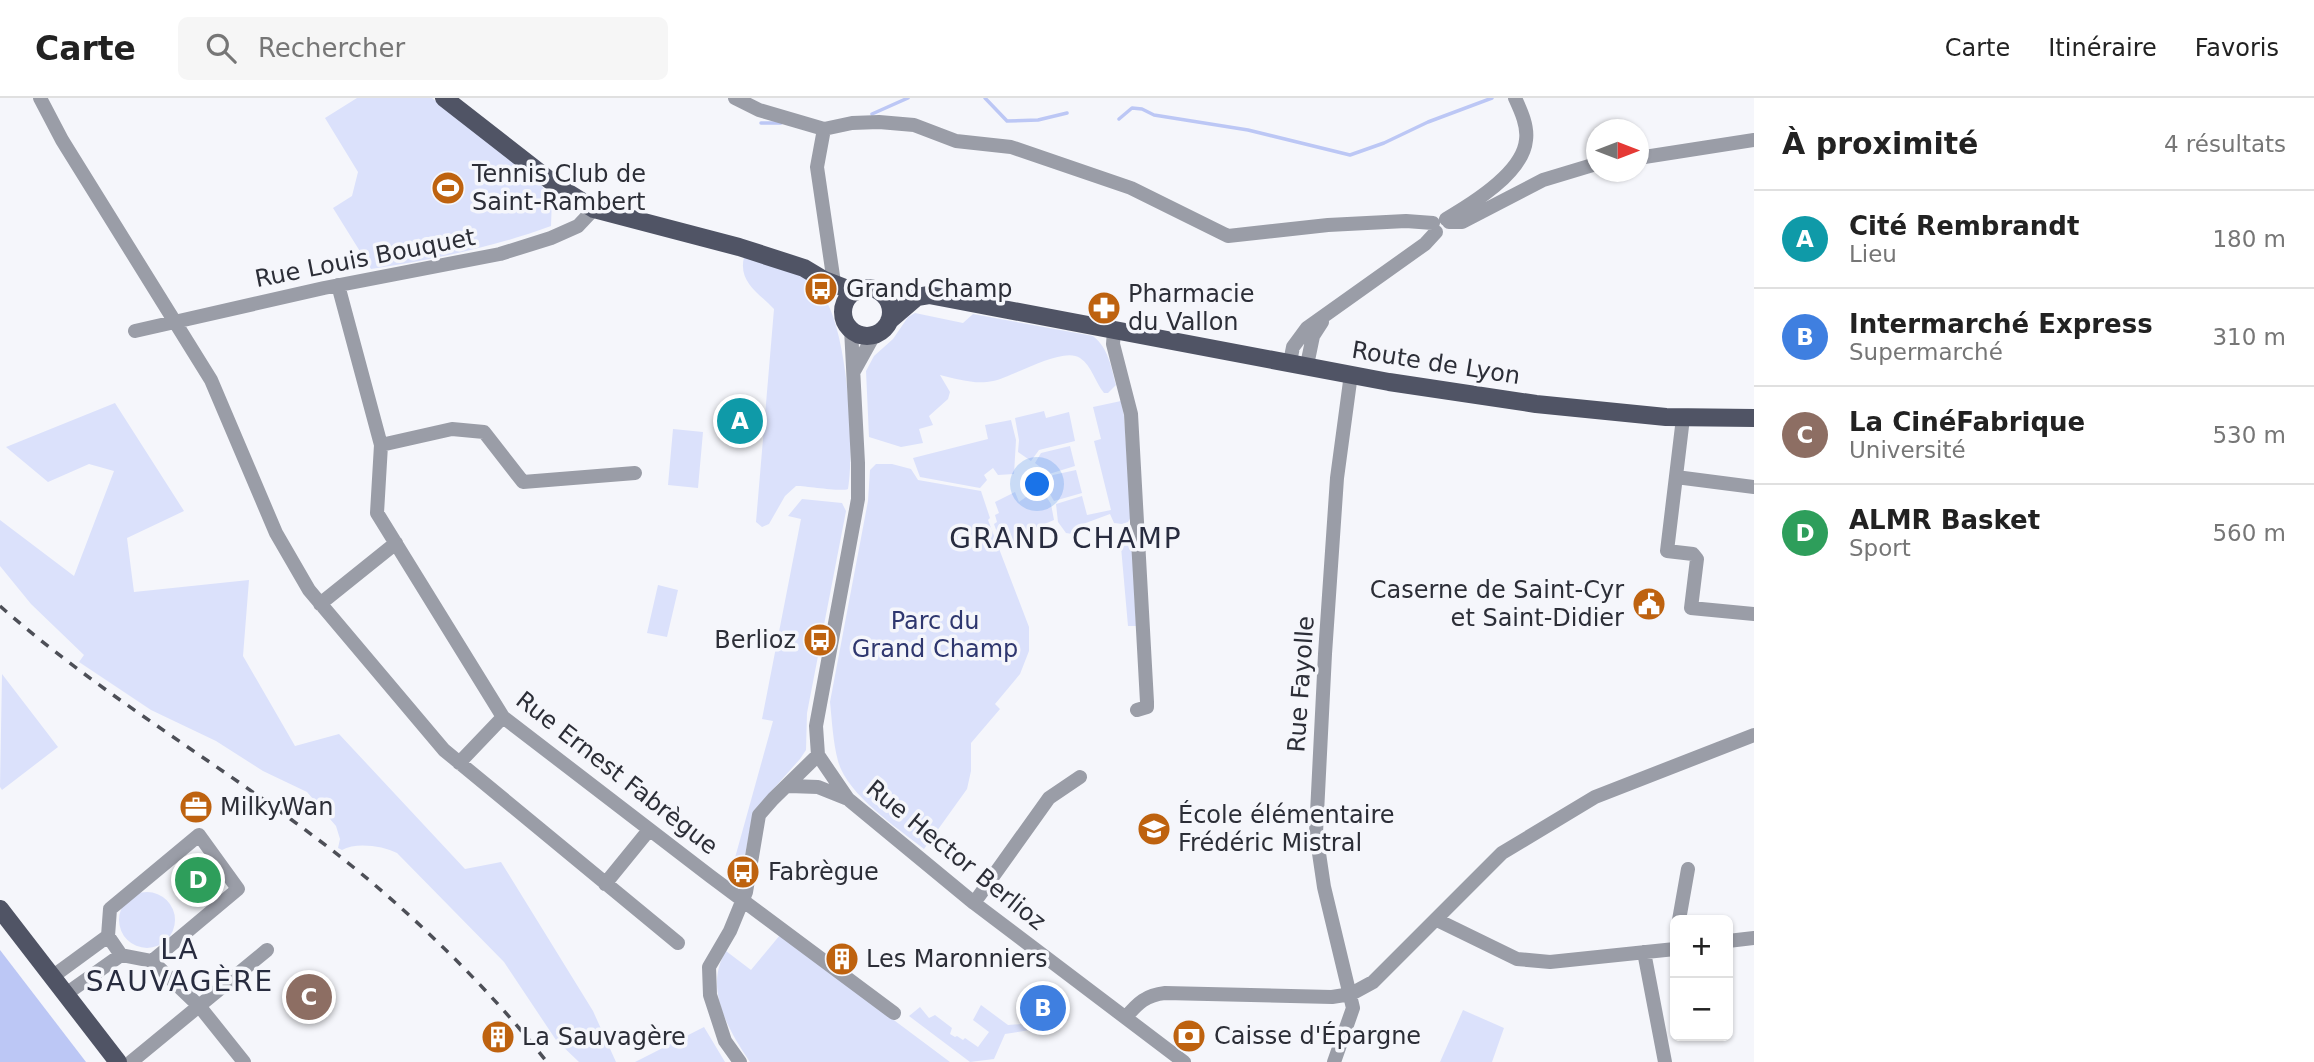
<!DOCTYPE html>
<html lang="fr">
<head>
<meta charset="utf-8">
<style>
  :root { --surface:#fff; --page:#f6f6f6; --text:#222; --muted:#767676; --line:#e0e0e0; --accent:#7c3aed }
  body { margin:0; font-family:"DejaVu Sans",sans-serif; background:var(--page); color:var(--text) }
  .controls { position:absolute; right:21px; bottom:21px; display:grid; overflow:hidden; border-radius:10px; box-shadow:0 2px 5px #0004 }
  .controls button { width:63px; height:63px; display:grid; place-items:center; padding:0; border:0; border-bottom:2px solid var(--line); background:var(--surface); color:var(--text); font:35px sans-serif }
  .compass { position:absolute; left:1586px; top:21px; width:63px; height:63px; border-radius:50%; background:var(--surface); box-shadow:0 2px 5px #0004; rotate:90deg }
  .you { position:absolute; left:1038px; top:387px; width:24px; height:24px; margin:-18px; border:5px solid #fff; border-radius:50%; background:#1a73e8; box-shadow:0 0 0 10px #1a73e833 }
  .badge { display:grid; place-items:center; width:46px; height:46px; border-radius:50%; background:var(--accent); color:#fff; font-size:23px; font-weight:700 }
  .pin { position:absolute; translate:-50% -50%; border:4px solid #fff; box-shadow:0 2px 7px #0006 }
  .list { margin:0; padding:0; list-style:none }
  h2 { display:flex; justify-content:space-between; align-items:center; height:91px; margin:0; padding:0 28px; font-size:30px }
  h2 small { font-size:23px; font-weight:400; color:var(--muted) }
  .list li { display:grid; grid-template-columns:46px 1fr auto; gap:21px; align-items:center; box-sizing:border-box; height:98px; padding:0 28px; border-top:2px solid var(--line) }
  .list b { display:block; font-size:26px; white-space:nowrap }
  .list p { margin:0; font-size:23px; white-space:nowrap; color:var(--muted) }
  .list em { font-size:23px; font-style:normal; color:var(--muted) }
  .icon { flex:none; width:38px; height:38px; fill:none; stroke:currentColor; stroke-width:2; stroke-linecap:round; stroke-linejoin:round }
  .map { position:relative; flex:none; width:1754px; height:964px; overflow:hidden }
  header { display:flex; align-items:center; gap:42px; box-sizing:border-box; height:98px; padding:0 35px; background:var(--surface); border-bottom:2px solid var(--line) }
  header strong { font-size:33px }
  nav { display:flex; gap:38px; margin-inline-start:auto; font-size:24px }
  .search { width:490px; height:63px; background:var(--page); display:flex; align-items:center; gap:18px; box-sizing:border-box; padding:0 24px; border-radius:10px; color:var(--muted); font-size:26px }
  main { display:flex }
  aside { flex:1; background:var(--surface) }
  .map>svg:first-child { display:block }
  .green { fill:#dbe1fb }
  .water { fill:#bcc7f5 }
  .lines { fill:none; stroke-linecap:round; stroke-linejoin:round }
  .stream { stroke:#bcc7f5; stroke-width:3.5 }
  .minor { stroke:#9a9da7; stroke-width:14 }
  .major { stroke:#505465; stroke-width:18 }
  .rail { stroke:#4d4f57; stroke-width:3.5; stroke-dasharray:9 9; stroke-linecap:butt }
  .labels { text-anchor:middle; dominant-baseline:central; stroke-width:7; stroke-linejoin:round; paint-order:stroke }
  .poi-label { font-size:24px; fill:#2c2e37; stroke:#f5f6fb; text-anchor:start }
  .street-label { font-size:24px; fill:#2c2e37; stroke:#f5f6fb }
  .park-label { font-size:24px; fill:#2f376f; stroke:#f5f6fb }
  .quarter-label { font-size:28px; letter-spacing:2px; fill:#282c3f; stroke:#f5f6fb }
</style>
</head>
<body>
<header>
<strong>Carte</strong>
<div class="search"><svg class="icon" aria-label="search" viewBox="0 0 24 24"><circle cx="10" cy="10" r="6"/><path d="M15 15l6 6"/></svg>Rechercher</div>
<nav><a>Carte</a><a>Itinéraire</a><a>Favoris</a></nav>
</header>
<main>
<div class="map">
<svg width="1754" height="964" viewBox="0 0 1754 964">
  <rect width="100%" height="100%" fill="#f5f6fb"/>
  <!-- green -->
  <path class="green" d="M 357,0 L 432,0 L 535,81 L 552,99 L 551,128 C 494,149 432,162 371,171 L 333,110 L 352,98 L 358,74 L 325,20 Z
    M 744,159 C 767,167 801,172 818,191 C 848,221 855,349 848,391 C 840,394 808,388 796,388 L 785,398 L 769,426 L 762,429 L 756,424 L 774,211 C 758,194 738,184 744,159 Z
    M 915,215 L 963,225 L 973,216 L 1093,238 C 1109,251 1111,269 1116,287 L 1108,295 L 1104,295 C 1095,284 1092,268 1080,260 C 1063,248 1013,279 993,283 C 976,287 957,281 940,277 L 950,294 L 948,301 L 929,318 L 933,327 L 919,331 L 923,345 L 901,349 L 869,339 L 866,273 L 874,258 L 893,241 L 908,219 Z
    M 1121,303 L 1124,318 L 1131,419 L 1128,424 L 1122,426 L 1114,425 L 1110,416 L 1075,429 L 1078,437 L 1066,435 L 1058,424 L 1056,406 L 1082,398 L 1087,417 L 1111,412 L 1094,343 L 1101,341 L 1093,309 Z
    M 115,305 L 184,413 L 127,440 L 134,494 L 249,482 L 243,558 L 295,648 L 339,636 L 465,771 L 501,764 L 593,913 L 616,964 L 579,964 L 556,942 L 504,864 L 397,755 C 383,748 356,744 342,752 L 338,750 L 340,741 L 336,728 L 307,694 L 263,673 L 216,643 L 151,612 L 79,564 L 84,557 L 31,506 L 0,468 L 0,422 L 74,478 L 114,373 L 89,366 L 48,384 L 6,349 Z
    M 1044,313 L 1046,320 L 1069,314 L 1075,343 L 1039,352 L 1031,363 L 1018,354 L 1019,342 L 1015,320 Z
    M 1011,322 L 1016,342 L 1014,376 L 998,377 L 993,370 L 984,377 L 987,382 L 980,390 L 920,379 L 913,360 L 988,341 L 985,327 Z
    M 673,331 L 703,334 L 698,390 L 668,387 Z
    M 1070,348 L 1075,368 L 1049,376 L 1035,365 L 1041,355 Z
    M 876,366 L 892,366 L 911,371 L 918,382 L 981,393 L 990,420 L 988,422 L 1029,529 L 1029,553 L 1020,576 L 995,606 L 1000,611 L 971,645 L 971,673 L 967,691 L 924,751 C 898,730 847,697 838,663 C 833,644 832,623 830,604 L 868,403 L 870,372 Z
    M 1076,372 L 1082,395 L 1054,403 L 1044,386 L 1053,377 Z
    M 1040,389 L 1051,406 L 1054,422 L 1018,437 L 1019,441 L 1002,448 L 994,426 L 997,424 L 995,417 L 999,415 L 995,404 L 1015,394 L 1019,404 Z
    M 802,401 L 842,405 L 846,413 L 807,615 L 806,652 L 800,661 L 753,714 L 740,785 L 731,787 L 728,785 L 773,623 L 762,621 L 801,421 L 788,418 Z
    M 1123,439 L 1132,445 L 1136,528 L 1128,528 L 1121,449 L 1113,448 L 1113,444 Z
    M 658,487 L 678,492 L 667,539 L 647,535 Z
    M 2,576 L 58,649 L 2,692 L 0,689 Z
    M119 822a28 28 0 1 1 56 0a28 28 0 1 1-56 0Z
    M 780,837 L 950,964 L 750,964 C 729,933 703,890 726,853 L 751,872 Z
    M 981,907 L 1008,927 L 1021,926 L 1030,932 L 1005,936 L 994,961 L 970,964 L 909,918 L 920,909 L 929,920 L 935,917 L 952,930 L 950,936 L 955,939 L 957,938 L 963,942 L 965,940 L 978,949 L 989,934 L 973,922 Z
    M 1463,912 L 1504,930 L 1492,964 L 1440,964 Z
    M 704,929 L 725,964 L 635,964 L 643,960 Z"/>
  <!-- water -->
  <path class="water" d="M 0,852 L 86,964 L 0,964 Z"/>
  <g class="lines">
    <!-- stream -->
    <path class="stream" d="M 985,0 L 1007,23 L 1038,22 L 1067,15
      M 872,16 L 908,0
      M 1119,21 L 1132,10 L 1142,11 L 1154,17 L 1248,32 L 1350,57 L 1384,45 L 1428,24 L 1492,0
      M 761,25 L 781,25"/>
    <!-- minor -->
    <path class="minor" d="M 40,0 L 62,42 L 211,282 L 276,435 L 309,492 L 444,652 L 678,845
      M 735,0 L 759,12 L 824,31 L 852,25 L 879,24 L 914,27 L 956,43 L 1011,49 L 1131,90 L 1228,138 L 1328,127 L 1406,123 L 1433,125
      M 824,31 L 817,69 L 834,185
      M 1638,60 L 1754,42
      M 1446,121 C 1472,106 1523,75 1526,42 C 1528,28 1521,13 1515,0
      M 1449,124 L 1462,124 L 1543,82 L 1596,66
      M 338,187 L 381,347 L 377,415 L 503,619 L 710,778 L 894,915
      M 851,231 L 858,365 L 858,401 L 816,628 L 818,657 L 848,701 L 974,805 L 1184,964
      M 135,233 L 324,190 L 500,156 L 551,140 L 578,128 L 594,111
      M 1114,233 L 1113,246 L 1131,316 L 1147,604 L 1147,609 L 1137,612
      M 1290,264 L 1293,249 L 1307,230 L 1425,146 L 1436,134
      M 1307,267 L 1313,238 L 1322,224
      M 854,273 L 874,237
      M 1683,320 L 1667,453 L 1693,456 L 1697,461 L 1691,510 L 1754,516
      M 381,347 L 452,331 L 484,334 L 523,384 L 635,375
      M 1676,379 L 1754,389
      M 320,506 L 396,445
      M 459,665 L 503,619
      M 789,688 L 818,689 L 848,701
      M 199,737 L 238,791 L 152,863 L 121,857 L 108,838 L 110,811 Z
      M 605,786 L 649,732
      M 974,805 L 1049,700 L 1080,679
      M 1437,822 L 1517,861 L 1550,864 L 1675,851
      M 1679,822 L 1688,771
      M 1728,843 L 1754,840
      M 1644,854 L 1665,964
      M 152,863 L 200,909 L 244,964
      M 52,879 L 108,838
      M 66,896 L 121,857
      M 1126,919 C 1138,905 1146,897 1165,895 L 1332,899 L 1351,896 L 1373,884 L 1502,755 L 1595,699 L 1754,637
      M 131,964 L 267,852
      M 740,964 L 725,943 L 710,897 L 709,869 L 730,833 L 746,794 L 759,717 L 773,701 L 818,657
      M 1334,964 L 1353,910 L 1324,789 L 1316,735 L 1325,556 L 1337,380 L 1351,276"/>
    <!-- major -->
    <path class="major" d="M 444,0 L 557,88 L 594,111 L 739,149 L 804,170 L 824,182 L 855,194
      M843 214a24 24 0 1 1 48 0a24 24 0 1 1-48 0Z
      M 889,223 L 917,199 L 929,197 L 1389,284 L 1536,306 L 1666,319 L 1754,320
      M 0,811 L 118,964"/>
    <!-- rail -->
    <path class="rail" d="M 0,508 C 104,600 224,668 333,753 C 409,812 487,888 547,964"/>
  </g>
  <!-- icons -->
  <defs>
    <symbol id="stadium-disc" viewBox="-11 -11 22 22"><circle r="9.5" fill="#be620f" stroke="#f5f6fb"/><path d="M0-5a6.5 5 0 1 0 0 10a6.5 5 0 1 0 0-10ZM-3.5-1.8h7v3.6h-7Z" fill="#fff"/></symbol>
    <symbol id="bus-disc" viewBox="-11 -11 22 22"><circle r="9.5" fill="#be620f" stroke="#f5f6fb"/><path d="M-5-6H5V4H4V6H2V4H-2V6H-4V4H-5ZM-3.5-4V0h7V-4ZM-3.5 1.2v1.5H-2V1.2ZM2 1.2v1.5H3.5V1.2Z" fill="#fff"/></symbol>
    <symbol id="pharmacy-disc" viewBox="-11 -11 22 22"><circle r="9.5" fill="#be620f" stroke="#f5f6fb"/><path d="M-2-6h4v4h4v4h-4v4h-4v-4h-4v-4h4Z" fill="#fff"/></symbol>
    <symbol id="civic-disc" viewBox="-11 -11 22 22"><circle r="9.5" fill="#be620f" stroke="#f5f6fb"/><path d="M-.6-6.5H3V-4.5H.6V-3L4-1V1h2V6H-6V1h2V-1L-.6-3ZM-1.2 2.5V6h2.4V2.5Z" fill="#fff"/></symbol>
    <symbol id="office-disc" viewBox="-11 -11 22 22"><circle r="9.5" fill="#be620f" stroke="#f5f6fb"/><path d="M-6-3h4V-5.5h4V-3h4V5H-6ZM-1-4.5V-3h2v-1.5ZM-6 0V1H6V0Z" fill="#fff"/></symbol>
    <symbol id="school-disc" viewBox="-11 -11 22 22"><circle r="9.5" fill="#be620f" stroke="#f5f6fb"/><path d="M0-5L7-2L0 1L-7-2ZM-4 1L0 2.5L4 1V4Q0 6-4 4Z" fill="#fff"/></symbol>
    <symbol id="building-disc" viewBox="-11 -11 22 22"><circle r="9.5" fill="#be620f" stroke="#f5f6fb"/><path d="M-4-6H4V6H1V3H-1V6H-4ZM-2.5-4.3h1.7v1.8h-1.7ZM.8-4.3h1.7v1.8H.8ZM-2.5-1h1.7V.8h-1.7ZM.8-1h1.7V.8H.8Z" fill="#fff"/></symbol>
    <symbol id="bank-disc" viewBox="-11 -11 22 22"><circle r="9.5" fill="#be620f" stroke="#f5f6fb"/><path d="M-6-4H6V4H-6ZM0-2.3a2.3 2.3 0 1 0 0 4.6a2.3 2.3 0 1 0 0-4.6Z" fill="#fff"/></symbol>
  </defs>
  <g fill-rule="evenodd">
    <use href="#stadium-disc" x="429" y="71" width="38" height="38"/>
    <use href="#bus-disc" x="802" y="172" width="38" height="38"/>
    <use href="#pharmacy-disc" x="1085" y="191" width="38" height="38"/>
    <use href="#civic-disc" x="1630" y="487" width="38" height="38"/>
    <use href="#bus-disc" x="801" y="523" width="38" height="38"/>
    <use href="#office-disc" x="177" y="690" width="38" height="38"/>
    <use href="#school-disc" x="1135" y="712" width="38" height="38"/>
    <use href="#bus-disc" x="724" y="755" width="38" height="38"/>
    <use href="#building-disc" x="823" y="842" width="38" height="38"/>
    <use href="#bank-disc" x="1170" y="919" width="38" height="38"/>
    <use href="#building-disc" x="479" y="920" width="38" height="38"/>
  </g>
  <g class="labels">
    <!-- poi labels -->
    <g class="poi-label">
      <text x="472" y="76">Tennis Club de<tspan x="472" dy="28">Saint-Rambert</tspan></text>
      <text x="846" y="191">Grand Champ</text>
      <text x="1128" y="196">Pharmacie<tspan x="1128" dy="28">du Vallon</tspan></text>
      <text x="1624" y="492" text-anchor="end">Caserne de Saint-Cyr<tspan x="1624" dy="28">et Saint-Didier</tspan></text>
      <text x="796" y="542" text-anchor="end">Berlioz</text>
      <text x="220" y="709">MilkyWan</text>
      <text x="1178" y="717">École élémentaire<tspan x="1178" dy="28">Frédéric Mistral</tspan></text>
      <text x="768" y="774">Fabrègue</text>
      <text x="866" y="861">Les Maronniers</text>
      <text x="1214" y="938">Caisse d'Épargne</text>
      <text x="522" y="939">La Sauvagère</text>
    </g>
    <!-- street labels -->
    <g class="street-label">
      <text transform="translate(365 160) rotate(-11)">Rue Louis Bouquet</text>
      <text transform="translate(1436 265) rotate(9)">Route de Lyon</text>
      <text transform="translate(1301 586) rotate(-86)">Rue Fayolle</text>
      <text transform="translate(617 675) rotate(38)">Rue Ernest Fabrègue</text>
      <text transform="translate(956 757) rotate(39)">Rue Hector Berlioz</text>
    </g>
    <!-- park labels -->
    <g class="park-label">
      <text x="935" y="523">Parc du<tspan x="935" dy="28">Grand Champ</tspan></text>
    </g>
    <!-- quarter labels -->
    <g class="quarter-label">
      <text x="1066" y="440">GRAND CHAMP</text>
      <text x="180" y="851">LA<tspan x="180" dy="32">SAUVAGÈRE</tspan></text>
    </g>
  </g>
</svg>
<div class="controls">
<button>+</button>
<button>−</button>
</div>
<svg class="compass" viewBox="-18 -18 36 36"><path d="M0-13l5 13h-10z" fill="#e53935"/><path d="M0 13l5-13h-10z" fill="#767676"/></svg>
<div class="you"></div>
<div class="pin badge" style="left:740px;top:323px;background:#0f9aa8">A</div>
<div class="pin badge" style="left:1043px;top:910px;background:#3f7fe0">B</div>
<div class="pin badge" style="left:309px;top:899px;background:#8d6e63">C</div>
<div class="pin badge" style="left:198px;top:782px;background:#2e9e5b">D</div>
</div>
<aside>
<h2>À proximité<small>4 résultats</small></h2>
<ul class="list">
<li><span class="badge" style="background:#0f9aa8">A</span><div><b>Cité Rembrandt</b><p>Lieu</p></div><em>180 m</em></li>
<li><span class="badge" style="background:#3f7fe0">B</span><div><b>Intermarché Express</b><p>Supermarché</p></div><em>310 m</em></li>
<li><span class="badge" style="background:#8d6e63">C</span><div><b>La CinéFabrique</b><p>Université</p></div><em>530 m</em></li>
<li><span class="badge" style="background:#2e9e5b">D</span><div><b>ALMR Basket</b><p>Sport</p></div><em>560 m</em></li>
</ul>
</aside>
</main>
</body>
</html>
